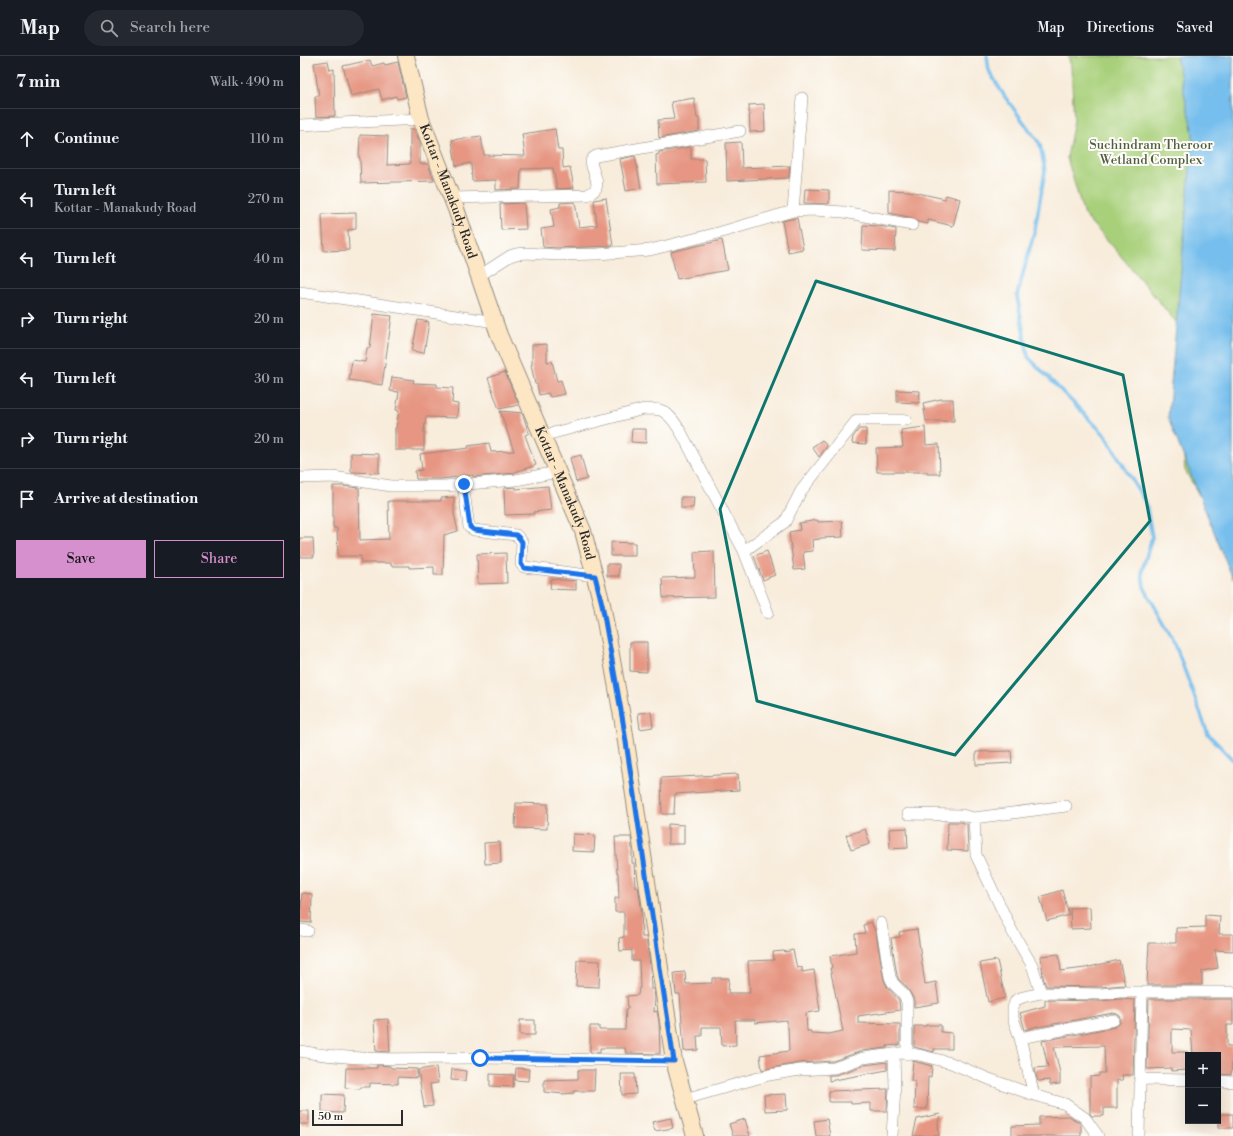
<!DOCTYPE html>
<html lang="en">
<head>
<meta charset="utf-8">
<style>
  :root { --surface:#171b24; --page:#242831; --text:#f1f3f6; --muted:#9ea1a6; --line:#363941; --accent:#d690ce }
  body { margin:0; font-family:"Libre Bodoni",serif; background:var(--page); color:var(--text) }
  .controls { position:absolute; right:12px; bottom:12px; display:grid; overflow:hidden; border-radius:0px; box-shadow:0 4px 16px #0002 }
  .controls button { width:36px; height:36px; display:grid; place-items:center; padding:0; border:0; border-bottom:1px solid var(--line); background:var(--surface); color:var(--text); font:20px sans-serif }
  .scale { position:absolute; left:12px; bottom:10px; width:91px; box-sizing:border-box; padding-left:4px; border:2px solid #2b2b2b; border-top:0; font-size:11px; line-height:14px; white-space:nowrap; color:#2b2b2b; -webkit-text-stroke:3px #fdfcf7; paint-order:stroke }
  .stop { position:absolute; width:12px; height:12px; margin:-9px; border:3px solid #1a73e8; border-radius:50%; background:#fff }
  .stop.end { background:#1a73e8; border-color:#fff; box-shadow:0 1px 4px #0008 }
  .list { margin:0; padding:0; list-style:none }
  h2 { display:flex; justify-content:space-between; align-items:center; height:52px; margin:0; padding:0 16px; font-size:17px }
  h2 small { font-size:13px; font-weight:400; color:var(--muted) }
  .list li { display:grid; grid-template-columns:26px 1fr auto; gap:12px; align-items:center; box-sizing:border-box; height:60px; padding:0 16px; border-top:1px solid var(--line) }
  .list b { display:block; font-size:15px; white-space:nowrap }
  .list p { margin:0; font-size:13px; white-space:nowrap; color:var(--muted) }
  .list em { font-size:13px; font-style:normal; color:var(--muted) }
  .actions { display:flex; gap:8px; padding:12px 16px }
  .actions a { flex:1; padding:9px 0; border:1px solid var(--accent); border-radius:0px; text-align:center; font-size:14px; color:var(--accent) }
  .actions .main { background:var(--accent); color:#111 }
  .icon { flex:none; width:22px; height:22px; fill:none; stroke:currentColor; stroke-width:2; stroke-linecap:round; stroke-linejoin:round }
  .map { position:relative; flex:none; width:933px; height:1080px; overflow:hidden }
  header { display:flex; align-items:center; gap:24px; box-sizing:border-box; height:56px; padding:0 20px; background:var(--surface); border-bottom:1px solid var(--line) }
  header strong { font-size:19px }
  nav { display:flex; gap:22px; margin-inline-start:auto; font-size:14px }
  .search { width:280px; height:36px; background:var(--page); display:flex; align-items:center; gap:10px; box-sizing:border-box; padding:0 14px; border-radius:22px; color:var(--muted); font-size:15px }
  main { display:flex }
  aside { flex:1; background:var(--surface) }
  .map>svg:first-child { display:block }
  .green { fill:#a8d07a; stroke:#6a7e52 }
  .water { fill:#74beed; stroke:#50748c }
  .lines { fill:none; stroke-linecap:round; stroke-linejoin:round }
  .stream { stroke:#74beed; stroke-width:3.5 }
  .building { fill:#e69682 }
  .minor-casing { stroke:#928c83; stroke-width:12 }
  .secondary-casing { stroke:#928c83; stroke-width:18 }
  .minor { stroke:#fff; stroke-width:11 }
  .secondary { stroke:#fce6c4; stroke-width:16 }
  .route { stroke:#1a73e8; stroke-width:5 }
  .marked { fill:none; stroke:#0f766e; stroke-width:3; stroke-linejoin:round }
  .labels { text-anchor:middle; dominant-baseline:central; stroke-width:4; stroke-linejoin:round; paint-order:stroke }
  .park-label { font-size:13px; fill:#505d43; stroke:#fdfcf7 }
  .street-label { font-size:13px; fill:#2b2b2b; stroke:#fdfcf7 }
</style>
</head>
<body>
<header>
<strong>Map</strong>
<div class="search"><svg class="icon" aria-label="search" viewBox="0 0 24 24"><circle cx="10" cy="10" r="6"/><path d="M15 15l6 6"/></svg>Search here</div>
<nav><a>Map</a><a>Directions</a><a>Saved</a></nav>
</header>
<main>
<aside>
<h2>7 min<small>Walk · 490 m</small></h2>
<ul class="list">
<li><svg class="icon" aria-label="ahead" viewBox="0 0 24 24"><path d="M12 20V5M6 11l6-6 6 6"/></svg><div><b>Continue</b></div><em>110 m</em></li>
<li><svg class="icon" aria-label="left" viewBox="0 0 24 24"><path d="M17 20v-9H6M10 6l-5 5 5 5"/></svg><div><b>Turn left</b><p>Kottar - Manakudy Road</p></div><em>270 m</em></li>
<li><svg class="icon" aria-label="left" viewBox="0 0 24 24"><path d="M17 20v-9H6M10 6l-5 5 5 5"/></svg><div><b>Turn left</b></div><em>40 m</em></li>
<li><svg class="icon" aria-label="right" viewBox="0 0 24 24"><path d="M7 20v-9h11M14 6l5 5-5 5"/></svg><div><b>Turn right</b></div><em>20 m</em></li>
<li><svg class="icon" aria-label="left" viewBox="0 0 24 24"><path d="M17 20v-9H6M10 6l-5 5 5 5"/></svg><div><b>Turn left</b></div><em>30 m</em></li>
<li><svg class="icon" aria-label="right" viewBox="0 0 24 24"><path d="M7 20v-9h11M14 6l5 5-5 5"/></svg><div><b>Turn right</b></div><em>20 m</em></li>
<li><svg class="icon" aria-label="arrive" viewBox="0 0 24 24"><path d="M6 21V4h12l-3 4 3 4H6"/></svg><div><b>Arrive at destination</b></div></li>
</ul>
<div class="actions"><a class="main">Save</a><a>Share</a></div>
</aside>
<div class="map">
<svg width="933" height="1080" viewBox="0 0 933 1080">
  <rect width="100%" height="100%" fill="#fdfcf7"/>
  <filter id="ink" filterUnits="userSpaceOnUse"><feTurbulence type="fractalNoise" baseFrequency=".025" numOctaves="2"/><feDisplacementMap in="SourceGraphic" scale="8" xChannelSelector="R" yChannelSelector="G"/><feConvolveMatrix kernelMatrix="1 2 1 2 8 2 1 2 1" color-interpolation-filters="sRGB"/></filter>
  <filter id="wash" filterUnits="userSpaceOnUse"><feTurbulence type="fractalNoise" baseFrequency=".012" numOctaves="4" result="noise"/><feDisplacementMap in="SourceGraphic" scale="16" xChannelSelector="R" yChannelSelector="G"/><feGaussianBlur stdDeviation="0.9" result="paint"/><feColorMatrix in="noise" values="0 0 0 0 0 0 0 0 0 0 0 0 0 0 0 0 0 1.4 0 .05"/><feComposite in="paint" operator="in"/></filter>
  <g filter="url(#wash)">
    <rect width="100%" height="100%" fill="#f8ecdb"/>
    <!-- green -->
    <path class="green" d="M 768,0 L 933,0 L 909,457 L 885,414 L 882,382 L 886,278 L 810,187 L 784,159 L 767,102 L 774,64 L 771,10 Z"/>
    <!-- water -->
    <path class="water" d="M 876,0 L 933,0 L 933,523 L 868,362 L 893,78 Z"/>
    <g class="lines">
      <!-- stream -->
      <path class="stream" d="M 687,0 L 689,15 L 705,41 L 740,88 L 745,115 L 735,173 L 717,240 L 728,301 L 805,379 L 846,447 L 852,481 L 842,515 L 844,531 L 875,588 L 908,678 L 933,704"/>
    </g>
    <g id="blocks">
      <!-- building -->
      <path class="building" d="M 70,4 L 72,10 L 84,7 L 85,9 L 98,6 L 106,41 L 97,43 L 96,40 L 82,44 L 79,33 L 51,40 L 43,10 Z
        M 28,5 L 30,14 L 34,13 L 35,60 L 16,61 L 15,40 L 19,40 L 14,7 Z
        M 394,42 L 397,62 L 399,62 L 399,75 L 359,82 L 358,64 L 374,63 L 371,46 Z
        M 464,48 L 465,75 L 450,76 L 449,49 Z
        M 110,73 L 115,73 L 120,87 L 120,108 L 128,108 L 134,125 L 61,127 L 60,102 L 59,102 L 60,79 L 88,80 L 87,109 L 110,108 Z
        M 255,73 L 258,94 L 262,94 L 263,112 L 270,111 L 274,132 L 257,133 L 253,112 L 221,113 L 220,133 L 196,134 L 196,124 L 172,125 L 171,107 L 156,110 L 152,84 L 181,80 L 184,99 L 225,100 L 222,78 Z
        M 441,86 L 442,112 L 490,110 L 489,122 L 427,125 L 426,87 Z
        M 391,91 L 391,103 L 405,103 L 406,126 L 357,128 L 356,99 L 359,98 L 359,96 Z
        M 335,100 L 341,132 L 326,135 L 320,103 Z
        M 505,133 L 529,134 L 529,148 L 504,147 Z
        M 589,134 L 609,135 L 645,143 L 646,139 L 660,143 L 653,170 L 628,164 L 628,168 L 618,166 L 613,162 L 589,157 Z
        M 306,142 L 313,190 L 257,192 L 243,191 L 241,173 L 254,171 L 251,153 L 260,151 L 260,147 L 275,146 L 279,171 L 297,169 L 294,144 Z
        M 224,147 L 226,173 L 201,174 L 200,148 Z
        M 56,157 L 56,173 L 48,174 L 49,194 L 24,195 L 22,158 Z
        M 497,162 L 503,193 L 488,196 L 482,165 Z
        M 563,169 L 578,170 L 596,173 L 595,195 L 562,194 Z
        M 422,184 L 428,214 L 377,223 L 371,196 Z
        M 74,258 L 92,260 L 82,329 L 49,324 L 52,304 L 65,306 L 67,292 L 70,292 Z
        M 118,264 L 129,266 L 124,297 L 112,295 Z
        M 247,288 L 247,306 L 252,305 L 257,325 L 261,324 L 265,338 L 250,341 L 248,337 L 239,339 L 237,328 L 235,328 L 231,309 L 232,309 L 232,289 Z
        M 205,316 L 219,349 L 199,353 L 188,322 Z
        M 92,321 L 114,324 L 113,327 L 137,328 L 137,331 L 153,332 L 152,347 L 158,348 L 157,362 L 126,361 L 124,374 L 124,394 L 95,394 L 95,372 L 96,372 L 99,355 L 96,354 L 99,336 L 90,335 Z
        M 597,334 L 620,335 L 619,347 L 597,346 Z
        M 641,343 L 653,343 L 654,365 L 626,365 L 623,347 Z
        M 200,355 L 222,357 L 229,377 L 225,379 L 236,409 L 215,416 L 215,417 L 173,421 L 173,419 L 141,423 L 116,423 L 115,415 L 122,414 L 120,398 L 169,392 L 168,390 L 189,387 L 191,396 L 214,395 Z
        M 625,371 L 626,389 L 639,388 L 640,418 L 627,418 L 627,416 L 577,416 L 576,392 L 603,391 L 601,374 Z
        M 332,373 L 346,373 L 346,387 L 331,386 Z
        M 559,373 L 566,373 L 566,388 L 552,387 L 553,381 Z
        M 522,384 L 527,390 L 519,401 L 512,391 Z
        M 51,397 L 79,398 L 79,417 L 51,416 Z
        M 281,399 L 287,423 L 276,426 L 270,402 Z
        M 33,430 L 42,430 L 59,432 L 60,484 L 89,483 L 88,445 L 141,445 L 141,442 L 154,441 L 154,458 L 158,475 L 144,479 L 143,519 L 134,519 L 134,511 L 109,512 L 109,510 L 91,510 L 91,507 L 61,507 L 61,500 L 38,500 L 37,472 L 33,472 Z
        M 248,430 L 251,454 L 234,456 L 234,458 L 205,459 L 204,432 L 216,431 L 216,433 Z
        M 381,441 L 394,441 L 393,452 L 381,452 Z
        M 518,464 L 518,466 L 542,465 L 543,481 L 520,482 L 520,483 L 512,484 L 513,495 L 503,496 L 505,513 L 494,514 L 489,476 L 500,474 L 499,467 Z
        M 0,482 L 13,482 L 14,501 L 0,501 Z
        M 311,486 L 335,487 L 335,500 L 311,500 Z
        M 414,495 L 415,541 L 363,542 L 362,522 L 395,521 L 394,496 Z
        M 467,495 L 475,519 L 463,524 L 454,500 Z
        M 206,497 L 207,527 L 178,528 L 177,498 Z
        M 307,508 L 319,508 L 319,520 L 307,520 Z
        M 251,523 L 276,525 L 276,534 L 250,533 Z
        M 330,586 L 347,586 L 347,616 L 330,615 Z
        M 351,656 L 353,671 L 340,673 L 338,657 Z
        M 711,695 L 712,707 L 676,709 L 676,696 Z
        M 438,718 L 439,734 L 375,738 L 374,758 L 362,758 L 361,722 Z
        M 216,747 L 248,748 L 247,773 L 215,772 Z
        M 648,766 L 661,766 L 667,768 L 668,795 L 647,794 Z
        M 368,768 L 384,769 L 384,788 L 368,788 Z
        M 607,772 L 608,792 L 590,793 L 589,773 Z
        M 565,773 L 570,788 L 551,794 L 546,779 Z
        M 273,778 L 295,779 L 294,796 L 272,795 Z
        M 315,781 L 331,781 L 332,792 L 332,807 L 334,807 L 335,831 L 338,831 L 341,849 L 342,881 L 346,881 L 350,909 L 351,933 L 354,933 L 355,942 L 354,956 L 357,955 L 359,966 L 360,998 L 326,997 L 325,992 L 300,992 L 300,997 L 290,996 L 290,970 L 299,970 L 299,974 L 325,974 L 326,953 L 328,953 L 327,940 L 338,939 L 339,932 L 340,932 L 339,905 L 332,905 L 332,894 L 320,895 L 319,882 L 324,881 L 324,856 L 315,856 L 315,842 L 319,842 L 318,817 L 317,817 Z
        M 200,786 L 201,807 L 185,808 L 184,787 Z
        M 762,834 L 769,859 L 747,865 L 740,841 Z
        M 2,837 L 12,838 L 11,867 L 0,866 Z
        M 790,851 L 791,872 L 771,873 L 770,852 Z
        M 905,859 L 920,860 L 919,878 L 933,878 L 933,895 L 915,894 L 918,912 L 902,915 L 902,929 L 847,929 L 849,887 L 876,887 L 876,872 L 905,871 Z
        M 571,866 L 576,877 L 584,924 L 588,932 L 599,944 L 600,954 L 558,960 L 558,967 L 600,968 L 600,989 L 587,990 L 587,992 L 562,995 L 533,1005 L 499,1007 L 462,1014 L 460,999 L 489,995 L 488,971 L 487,971 L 487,964 L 455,967 L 455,964 L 435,964 L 436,989 L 422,990 L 421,971 L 402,971 L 402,980 L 397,980 L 398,994 L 384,995 L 380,938 L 376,938 L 374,917 L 385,916 L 386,928 L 412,927 L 412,922 L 429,922 L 428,937 L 450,937 L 448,905 L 474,904 L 473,896 L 484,895 L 485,896 L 493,894 L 497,912 L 502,911 L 502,916 L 514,914 L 520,955 L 506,957 L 507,975 L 511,975 L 511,977 L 529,978 L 543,975 L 530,912 L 532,912 L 530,900 L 556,896 L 555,878 L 565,877 L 563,869 Z
        M 617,873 L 625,928 L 636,926 L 639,947 L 614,951 L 614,944 L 611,938 L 606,930 L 599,924 L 597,919 L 591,882 L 600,881 L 599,876 Z
        M 759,898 L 761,915 L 785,912 L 819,904 L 825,929 L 801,931 L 746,930 L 743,921 L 741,900 Z
        M 277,904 L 300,905 L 299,931 L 276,930 Z
        M 697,904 L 705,942 L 688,946 L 680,907 Z
        M 820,943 L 835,944 L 833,1019 L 822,1019 L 823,1024 L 817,1024 L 817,1052 L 804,1052 L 804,1060 L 792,1060 L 790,1058 L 790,1021 L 799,1020 L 799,1017 L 805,1017 L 804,990 L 754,991 L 760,1017 L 760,1028 L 750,1029 L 749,1024 L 738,1025 L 736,1019 L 735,1012 L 748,1011 L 742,985 L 815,971 L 820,967 L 821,963 L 820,960 L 817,958 L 813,957 L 738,971 L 738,970 L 725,974 L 720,957 L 745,950 L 745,944 L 801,945 Z
        M 849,943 L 933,943 L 933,969 L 927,969 L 927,990 L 933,990 L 931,1019 L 918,1018 L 918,999 L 893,999 L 891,974 L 872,973 L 872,996 L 888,996 L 888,1014 L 871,1015 L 871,1012 L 847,1013 Z
        M 88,963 L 90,996 L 76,995 L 74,964 Z
        M 220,964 L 235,964 L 235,979 L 220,979 Z
        M 626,969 L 641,969 L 641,976 L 652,977 L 652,993 L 634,993 L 634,996 L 614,991 L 614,970 L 626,970 Z
        M 613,1005 L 632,1010 L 631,1021 L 628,1021 L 627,1053 L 614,1053 L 615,1025 L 611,1025 Z
        M 587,1006 L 587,1014 L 529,1025 L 529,1019 L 536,1019 L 565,1009 Z
        M 77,1009 L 90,1010 L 91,1012 L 117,1013 L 117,1022 L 98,1021 L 98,1028 L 70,1027 L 70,1031 L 61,1031 L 60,1033 L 45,1032 L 46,1012 L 77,1012 Z
        M 136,1011 L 138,1027 L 130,1028 L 133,1050 L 124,1051 L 118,1014 Z
        M 216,1012 L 229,1013 L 228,1025 L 215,1024 Z
        M 152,1013 L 166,1015 L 165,1025 L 151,1024 Z
        M 278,1014 L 295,1014 L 294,1035 L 274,1035 L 274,1037 L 263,1038 L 244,1036 L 244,1024 L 278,1023 Z
        M 190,1018 L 214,1019 L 213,1031 L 190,1030 Z
        M 321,1018 L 335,1018 L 336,1038 L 322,1039 Z
        M 588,1033 L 587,1055 L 571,1055 L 571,1047 L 551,1048 L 551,1046 L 529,1046 L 529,1035 Z
        M 22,1038 L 44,1039 L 43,1057 L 22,1056 Z
        M 486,1038 L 487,1054 L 465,1055 L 464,1039 Z
        M 0,1055 L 9,1055 L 9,1068 L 0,1068 Z
        M 640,1058 L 638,1067 L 639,1080 L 613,1080 L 617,1063 Z
        M 919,1058 L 933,1058 L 933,1072 L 919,1072 Z
        M 769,1060 L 781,1068 L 781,1080 L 712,1080 L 712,1070 L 739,1069 L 739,1061 Z
        M 371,1062 L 373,1072 L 355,1075 L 352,1066 Z
        M 445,1063 L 450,1080 L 433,1080 L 429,1068 Z
        M 527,1063 L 530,1080 L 516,1080 L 514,1065 Z"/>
    </g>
  </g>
  <g filter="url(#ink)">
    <use href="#blocks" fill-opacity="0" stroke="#928c83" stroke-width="1"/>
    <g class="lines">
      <defs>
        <path id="minor" d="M 0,69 L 121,63
          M 151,142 L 287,139 C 306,132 292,118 291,105 L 293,102 L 296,100 L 440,75
          M 493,155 L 502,42
          M 179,220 L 210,200 L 216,198 L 226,197 L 257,199 L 298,198 L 350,194 L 418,177 L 493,155 L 514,154 L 544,156 L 612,169
          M 0,236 L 195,266
          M 242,380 L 344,353 C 349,353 355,353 360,354 C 370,357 377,370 382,378 L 444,495 L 468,557
          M 0,422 L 33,421 L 91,430 L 145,430 L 216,424 L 257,416
          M 163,428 L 169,471 L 174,474 L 216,479 L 220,483 L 222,486 L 221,508 L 224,511 L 295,520
          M 444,495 L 485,466 L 501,435 L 557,364 L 606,364
          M 608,758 L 662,759 L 674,762 L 766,750
          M 674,762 L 676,799 L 712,875 L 732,909 L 741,937
          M 581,867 L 590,921 C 594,934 603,931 607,946 L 607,998
          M 0,874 L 8,875
          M 720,982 L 814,964
          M 0,995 C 55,1006 114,1002 170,1002 C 238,1002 306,1004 374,1005
          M 840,1023 L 888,1024
          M 918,1025 L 933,1026
          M 734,1039 L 720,982 L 713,962 L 713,952 L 716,944 L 723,941 L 741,937 L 801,938 L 820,936 L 933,936
          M 385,1043 L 444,1026 L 469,1019 L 500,1014 L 534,1012 L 563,1002 L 594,998
          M 592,1080 L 595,1032 L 594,998 L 600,997 L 619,999 L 651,1007 L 689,1023 L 734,1039 L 765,1048 L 785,1062 L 798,1080
          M 839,1080 L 842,936"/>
        <g id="secondary">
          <path id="s1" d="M 106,0 L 121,63 L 156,153 L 199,279 L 283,475 L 302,548 L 323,666 L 374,1005 L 395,1080"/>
        </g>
      </defs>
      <!-- minor casing -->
      <use href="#minor" class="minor-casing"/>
      <!-- secondary casing -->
      <use href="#secondary" class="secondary-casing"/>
      <!-- minor -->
      <use href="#minor" class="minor"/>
      <!-- secondary -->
      <use href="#secondary" class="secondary"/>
    </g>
  </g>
  <g class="lines" filter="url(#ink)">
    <!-- route -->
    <path class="route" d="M 164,428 L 170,471 L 174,474 L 216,479 L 220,483 L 222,486 L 221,508 L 224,512 L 295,520 L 302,548 L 323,666 L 374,1005 L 180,1002"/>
  </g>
  <!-- marked area -->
  <path class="marked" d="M 516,225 L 823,319 L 850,465 L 655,699 L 457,645 L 420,453 Z"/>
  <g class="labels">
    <!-- park labels -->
    <g class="park-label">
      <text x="851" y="89">Suchindram Theroor<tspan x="851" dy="15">Wetland Complex</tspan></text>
    </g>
    <!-- street labels -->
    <g class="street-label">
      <text stroke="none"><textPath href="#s1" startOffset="142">Kottar - Manakudy Road</textPath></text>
      <text stroke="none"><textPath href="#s1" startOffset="466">Kottar - Manakudy Road</textPath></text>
    </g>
  </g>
</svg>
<div class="controls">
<button>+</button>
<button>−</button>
</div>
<div class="scale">50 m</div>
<div class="stop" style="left:180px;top:1002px"></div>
<div class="stop end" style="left:164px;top:428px"></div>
</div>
</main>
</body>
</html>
